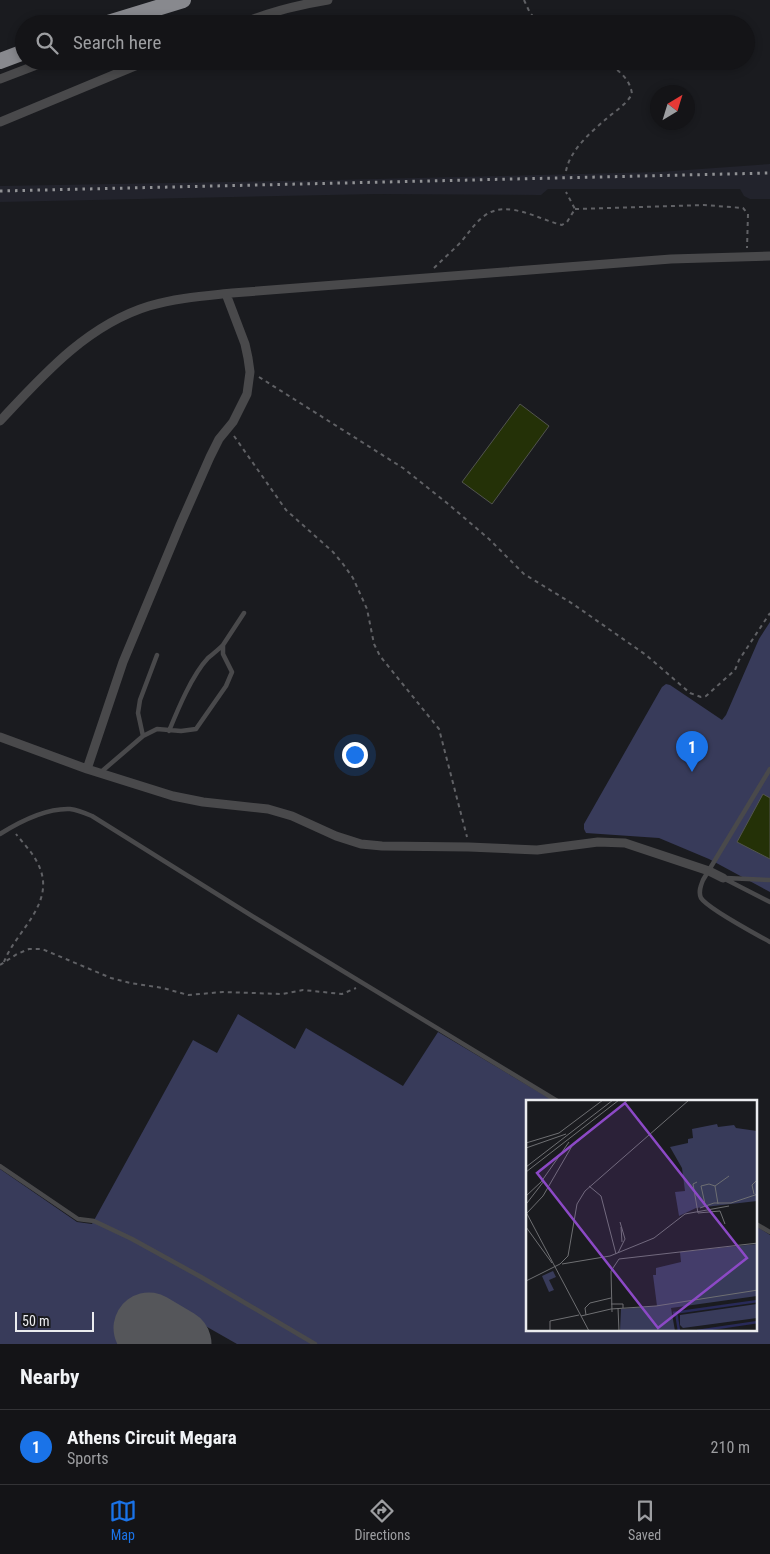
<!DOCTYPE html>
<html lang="en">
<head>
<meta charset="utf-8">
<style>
  :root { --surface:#141417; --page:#1d1d20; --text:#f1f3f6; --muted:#9d9ea1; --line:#333336; --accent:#1a73e8 }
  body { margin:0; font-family:"Roboto Condensed",sans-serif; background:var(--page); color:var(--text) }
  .compass { position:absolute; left:650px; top:85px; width:45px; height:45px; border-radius:50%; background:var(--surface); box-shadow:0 2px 8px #0003; rotate:38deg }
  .scale { position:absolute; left:15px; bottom:12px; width:79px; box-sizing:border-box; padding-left:5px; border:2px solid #ebecef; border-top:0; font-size:14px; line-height:18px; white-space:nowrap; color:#ebecef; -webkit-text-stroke:4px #1a1b1f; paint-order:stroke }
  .you { position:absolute; left:354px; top:754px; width:18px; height:18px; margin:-12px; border:4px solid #fff; border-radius:50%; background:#1a73e8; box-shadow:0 0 0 8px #1a73e833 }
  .badge { display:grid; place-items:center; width:32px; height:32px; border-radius:50%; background:var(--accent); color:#fff; font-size:16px; font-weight:700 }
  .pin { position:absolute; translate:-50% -41px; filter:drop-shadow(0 1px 2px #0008) }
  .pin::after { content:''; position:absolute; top:26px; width:18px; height:15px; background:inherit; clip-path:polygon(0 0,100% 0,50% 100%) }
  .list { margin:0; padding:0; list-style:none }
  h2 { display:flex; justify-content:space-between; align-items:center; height:65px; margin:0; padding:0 20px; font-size:21px }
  h2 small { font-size:16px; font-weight:400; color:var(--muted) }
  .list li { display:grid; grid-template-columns:32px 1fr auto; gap:15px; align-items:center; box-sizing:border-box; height:75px; padding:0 20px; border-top:1px solid var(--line) }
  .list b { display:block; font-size:19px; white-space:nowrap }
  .list p { margin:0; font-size:16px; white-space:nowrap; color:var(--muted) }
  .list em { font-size:16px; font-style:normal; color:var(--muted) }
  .icon { flex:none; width:28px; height:28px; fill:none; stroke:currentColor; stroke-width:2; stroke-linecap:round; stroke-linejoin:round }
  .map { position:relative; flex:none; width:770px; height:1344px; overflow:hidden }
  .search { position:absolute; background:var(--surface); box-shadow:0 2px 8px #0003; left:15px; right:15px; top:15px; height:55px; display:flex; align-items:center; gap:12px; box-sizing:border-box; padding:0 18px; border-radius:28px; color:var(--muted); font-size:19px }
  .sheet { height:140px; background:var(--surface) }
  nav { display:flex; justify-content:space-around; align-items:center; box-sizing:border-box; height:70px; border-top:1px solid var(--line); background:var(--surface); font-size:14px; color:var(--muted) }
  nav a { display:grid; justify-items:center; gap:2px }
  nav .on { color:var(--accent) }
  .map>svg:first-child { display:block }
  .built { fill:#22232c }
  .green { fill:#383b5a }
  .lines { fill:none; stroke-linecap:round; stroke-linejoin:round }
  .taxiway { stroke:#55565a; stroke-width:29 }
  .runway { stroke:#55565a; stroke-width:71 }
  .building { fill:#243107; stroke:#52544f }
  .path { stroke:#606165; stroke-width:2; stroke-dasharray:4 4; stroke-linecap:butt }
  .lane { stroke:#49494b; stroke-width:4.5 }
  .street { stroke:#49494b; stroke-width:9 }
  .highway { stroke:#88898e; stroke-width:16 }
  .rail { stroke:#909194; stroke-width:3; stroke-dasharray:2.5 5; stroke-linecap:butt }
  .inset-river { fill:none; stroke:#282a58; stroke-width:2.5 }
  .inset-road { fill:none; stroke:#6e6f72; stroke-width:1 }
  .view { fill:#8c49c6; fill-opacity:0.15; stroke:#8c49c6; stroke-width:2.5 }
  .inset-edge { fill:none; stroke:#ebecef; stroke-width:2.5 }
</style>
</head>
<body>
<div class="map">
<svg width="770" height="1344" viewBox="0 0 770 1344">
  <rect width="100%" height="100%" fill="#1a1b1f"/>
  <!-- built -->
  <path class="built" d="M 770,164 L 770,199 L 750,199 L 744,196 L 740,189 L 548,189 L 541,195 L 377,194 L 0,202 L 0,186 L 334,180 L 659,172 Z"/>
  <!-- green -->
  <path class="green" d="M 770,622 L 770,892 L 709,859 L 659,838 L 586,833 L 584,829 L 584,824 L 662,687 L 666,684 L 670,685 L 722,720 L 726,715 L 759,639 Z
    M 238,1014 L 295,1049 L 306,1028 L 403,1086 L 438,1032 L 554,1101 L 528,1102 L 528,1330 L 756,1330 L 756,1226 L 770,1235 L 770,1344 L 237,1344 L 151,1295 L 124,1341 L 128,1344 L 0,1344 L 0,1169 L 77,1222 L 92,1224 L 193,1040 L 217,1053 Z"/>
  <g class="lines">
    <!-- taxiway -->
    <path class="taxiway" d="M 161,1344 L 165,1338"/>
    <!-- runway -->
    <path class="runway" d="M 149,1328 L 176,1344"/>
  </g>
  <!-- building -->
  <path class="building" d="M 520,404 L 549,426 L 492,504 L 462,482 Z
    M 763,794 L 770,798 L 770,859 L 737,842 Z"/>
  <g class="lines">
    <!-- path -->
    <path class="path" d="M 524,0 L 530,13 L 540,24
      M 566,171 C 570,150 591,132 606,119 C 615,111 626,105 632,94 C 630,78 617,69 604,61
      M 575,209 L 704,205 L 743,208 L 748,214 L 747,248
      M 434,268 C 442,260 451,252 459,244 C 476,225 484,205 514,210 C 531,213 546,221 562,225 L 567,222 L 575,209 L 566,192
      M 259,377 L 403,468 L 447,503 L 489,539 L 524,574 L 573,604 L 646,655 L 690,693 L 701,697 L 706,696 L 735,670 L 739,660 L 770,613
      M 234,436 L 286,510 L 333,552 L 343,564 L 353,578 L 367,609 L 374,644 L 380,656 L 439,729 L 467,837
      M 4,962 C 16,930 59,902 37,862 C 32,852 23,843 16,834
      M 0,965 L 17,954 L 29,949 L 42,949 L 111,978 L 130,983 L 163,988 L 188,995 L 223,992 L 282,994 L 303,990 L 342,994 L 356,988"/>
    <!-- lane -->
    <path class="lane" d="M 169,731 C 178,709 192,675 208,658 C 213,654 218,650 223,645
      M 143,736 L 138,713 L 140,700 L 157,655
      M 770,769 L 703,880 C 701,885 698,892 701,898 C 708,909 756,934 770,942
      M 101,772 L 143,736 L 157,729 L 181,731 L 196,729 L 226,686 L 232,672 L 223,654 L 223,645 L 244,613
      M 0,834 C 19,822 47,808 70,809 C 78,810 85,813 92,816 L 257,919 L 559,1102
      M 723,878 L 770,902
      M 726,878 L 770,880
      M 0,1166 L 78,1219 L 94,1221 L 132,1239 L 201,1277 L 315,1344
      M 756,1224 L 770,1232"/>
    <!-- street -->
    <path class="street" d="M 241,24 C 269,12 297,5 328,0
      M 0,79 L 47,61
      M 0,122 L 147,61
      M 0,421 C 43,375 87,325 149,306 C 176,298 204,296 232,293 L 671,259 L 770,256
      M 0,737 L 87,769 L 173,796 L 203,802 L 268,809 L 292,816 L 336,836 L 361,844 L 382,846 L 469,847 L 537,850 L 598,842 L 625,843 L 709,871 L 723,878
      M 87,769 L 123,662 L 180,525 L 210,457 L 219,439 L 233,422 L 247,394 L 250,372 L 248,358 L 245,344 L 226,294"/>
    <!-- highway -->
    <path class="highway" d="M 105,24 L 183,0
      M 0,61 L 24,52"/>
    <!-- rail -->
    <path class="rail" d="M 0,191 L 770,173"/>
  </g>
  <!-- overview -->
  <g transform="translate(526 1100)">
    <rect width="231" height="231" fill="#1a1b1f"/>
    <path d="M 191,24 L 192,27 L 208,25 L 210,28 L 231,31 L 231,101 L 170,108 L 153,116 L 149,92 L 159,91 L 156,68 L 144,47 L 162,43 L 162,39 L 167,38 L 166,29 ZM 231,144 L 231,196 L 145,208 L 149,231 L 94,231 L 95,209 L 131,206 L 127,175 L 130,175 L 130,168 L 155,162 L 154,152 ZM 27,171 L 30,177 L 23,180 L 28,190 L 23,192 L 16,176 ZM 231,204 L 231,218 L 157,228 L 154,225 L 154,215 Z" fill="#383b5a"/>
    <path class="inset-river" d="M 150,212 L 153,231M 147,213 L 232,201M 171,231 L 232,222"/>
    <path class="inset-road" d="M 0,43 L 33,33 L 77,0M 0,48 L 40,34M 0,67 L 87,0M 0,72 L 93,0M 171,82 L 167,84 L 172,113 L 194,111 L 199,124M 63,86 L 75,96 L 90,154M 189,86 L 203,76M 228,94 L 226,85 L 232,79M 0,96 L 15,82 L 43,42M 1,103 L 18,81M 179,104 L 175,86 L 183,84 L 189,86 L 192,104M 174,108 L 188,103 L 205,103 L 232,94M 0,112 L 63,231M 1,113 L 17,96 L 46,46 L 102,0M 0,127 L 26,163M 95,127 L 96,142M 92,153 L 99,139 L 94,122M 36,164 L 84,156 L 128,138 L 159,114 L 203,106M 0,181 L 34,164 L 42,156 L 51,104 L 59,91 L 163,0M 85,204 L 97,204 L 97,208M 92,208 L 93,231M 86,212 L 85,171 L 93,159 L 232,143M 60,215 L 59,208 L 64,203 L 85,198M 55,216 L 85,209 L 130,206 L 232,190M 24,231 L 24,221 L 53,215"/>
    <path class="view" d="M 99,3 L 221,158 L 132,228 L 11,73 Z"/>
    <rect width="231" height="231" class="inset-edge"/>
  </g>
</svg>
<svg class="compass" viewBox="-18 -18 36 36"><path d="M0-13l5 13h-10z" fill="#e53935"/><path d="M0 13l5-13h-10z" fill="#9d9ea1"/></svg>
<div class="scale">50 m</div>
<div class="you"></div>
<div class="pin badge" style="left:692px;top:772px">1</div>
<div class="search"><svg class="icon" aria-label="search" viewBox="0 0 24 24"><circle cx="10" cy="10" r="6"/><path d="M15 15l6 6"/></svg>Search here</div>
</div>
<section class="sheet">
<h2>Nearby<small></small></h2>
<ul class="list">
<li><span class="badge">1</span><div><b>Athens Circuit Megara</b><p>Sports</p></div><em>210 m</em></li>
</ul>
</section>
<nav>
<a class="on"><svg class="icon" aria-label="map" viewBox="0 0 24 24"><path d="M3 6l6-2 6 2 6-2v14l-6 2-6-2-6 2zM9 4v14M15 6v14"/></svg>Map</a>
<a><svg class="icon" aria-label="directions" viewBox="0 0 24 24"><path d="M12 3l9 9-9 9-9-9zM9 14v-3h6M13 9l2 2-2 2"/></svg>Directions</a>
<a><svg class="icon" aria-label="saved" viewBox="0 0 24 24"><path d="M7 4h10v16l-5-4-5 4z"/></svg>Saved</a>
</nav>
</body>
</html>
